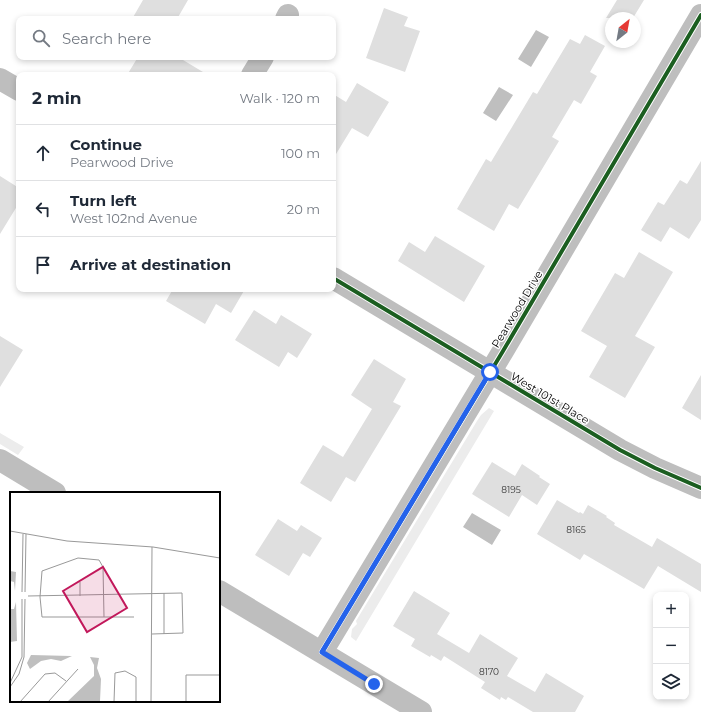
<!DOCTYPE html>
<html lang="en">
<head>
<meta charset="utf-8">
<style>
  :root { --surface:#fff; --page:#f6f6f7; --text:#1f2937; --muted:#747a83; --line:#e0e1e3 }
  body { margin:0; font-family:Montserrat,sans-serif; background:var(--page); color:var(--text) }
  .controls { position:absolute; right:12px; bottom:12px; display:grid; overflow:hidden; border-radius:8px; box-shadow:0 2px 6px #0003 }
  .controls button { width:36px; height:36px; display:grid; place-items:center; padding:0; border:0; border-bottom:1px solid var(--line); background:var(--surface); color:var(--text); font:20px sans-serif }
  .compass { position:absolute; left:605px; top:12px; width:36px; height:36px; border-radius:50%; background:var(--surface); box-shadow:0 2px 6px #0003; rotate:31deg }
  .stop { position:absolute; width:12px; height:12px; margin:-9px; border:3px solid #2563eb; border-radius:50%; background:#fff }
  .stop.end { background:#2563eb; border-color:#fff; box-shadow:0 1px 4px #0008 }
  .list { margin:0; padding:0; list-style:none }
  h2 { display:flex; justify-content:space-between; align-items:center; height:52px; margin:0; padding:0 16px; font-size:17px }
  h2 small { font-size:13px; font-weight:400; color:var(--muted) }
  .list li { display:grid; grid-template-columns:26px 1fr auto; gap:12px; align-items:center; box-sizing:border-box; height:56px; padding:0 16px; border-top:1px solid var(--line) }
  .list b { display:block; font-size:15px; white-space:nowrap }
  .list p { margin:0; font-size:13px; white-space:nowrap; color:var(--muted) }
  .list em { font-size:13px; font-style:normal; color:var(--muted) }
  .icon { flex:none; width:22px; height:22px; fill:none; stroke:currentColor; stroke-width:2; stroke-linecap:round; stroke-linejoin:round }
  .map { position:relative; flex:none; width:701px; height:712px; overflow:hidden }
  .search { position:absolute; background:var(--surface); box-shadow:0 2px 6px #0003; left:16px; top:16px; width:320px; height:44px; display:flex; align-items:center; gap:10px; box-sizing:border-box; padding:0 14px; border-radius:8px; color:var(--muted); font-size:15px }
  .panel { position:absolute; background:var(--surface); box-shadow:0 2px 6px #0003; left:16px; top:72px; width:320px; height:220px; border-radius:8px }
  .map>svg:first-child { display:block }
  .green { fill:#ececec }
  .water { fill:#bfbfbf }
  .building { fill:#dfdfdf }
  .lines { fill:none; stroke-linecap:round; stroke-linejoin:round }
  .minor { stroke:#bebebe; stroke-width:22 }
  .cycleway-casing { stroke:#fff; stroke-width:6 }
  .cycleway { stroke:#1b5e20; stroke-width:4 }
  .route { stroke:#2563eb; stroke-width:5 }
  .labels { text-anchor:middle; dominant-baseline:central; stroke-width:3; stroke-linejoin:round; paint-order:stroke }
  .number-label { font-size:9px; fill:#383838 }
  .street-label { font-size:11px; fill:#000; stroke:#fff }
  .inset-road { fill:none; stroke:#999; stroke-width:1 }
  .view { fill:#c2185b; fill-opacity:0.15; stroke:#c2185b; stroke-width:2 }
  .inset-edge { fill:none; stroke:#000; stroke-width:2 }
</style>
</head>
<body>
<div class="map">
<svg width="701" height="712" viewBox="0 0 701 712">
  <rect width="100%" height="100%" fill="#fff"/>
  <!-- green -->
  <path class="green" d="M 489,408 L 494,411 L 356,641 L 351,637 L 352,629 L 357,624 L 356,621 L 477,421 L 481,415 Z
    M 0,433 L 24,447 L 18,455 L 0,444 Z"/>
  <!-- water -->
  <path class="water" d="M 536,30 L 549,37 L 531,67 L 518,59 Z
    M 499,87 L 513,95 L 496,121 L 483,113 Z
    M 472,513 L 501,530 L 492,545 L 463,527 Z"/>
  <!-- building -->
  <path class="building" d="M 143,0 L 188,0 L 177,19 L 132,19 Z
    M 617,0 L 644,0 L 633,18 L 606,18 Z
    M 384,8 L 408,17 L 404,26 L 420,31 L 405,72 L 366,58 Z
    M 585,35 L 605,46 L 590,72 L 597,76 L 581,104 L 574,100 L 552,137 L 559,141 L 518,209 L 509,204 L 494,231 L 457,209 L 486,159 L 491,162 L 533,92 L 537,94 L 570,39 L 580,44 Z
    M 138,57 L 178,57 L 208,75 L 127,75 Z
    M 357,83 L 389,102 L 368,137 L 352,128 L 333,159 L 333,94 L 346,102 Z
    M 701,161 L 701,220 L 689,239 L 670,227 L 661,242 L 641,230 L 658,202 L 664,205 L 680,180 L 687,184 Z
    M 0,176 L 19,188 L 19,203 L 0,234 Z
    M 435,236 L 485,266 L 464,302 L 398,261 L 409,242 L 425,252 Z
    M 639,252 L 673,272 L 635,336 L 655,347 L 625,398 L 589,377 L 607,346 L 581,331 L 615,273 L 624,278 Z
    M 173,289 L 245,289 L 231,313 L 216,304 L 205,324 L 166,301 Z
    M 254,310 L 276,324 L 281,315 L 312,334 L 297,358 L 288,352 L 279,367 L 235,340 Z
    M 0,336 L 23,350 L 0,387 Z
    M 374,359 L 406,379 L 393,402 L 401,406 L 355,482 L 346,477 L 331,502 L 300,483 L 323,445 L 343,457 L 372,409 L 351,395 Z
    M 701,375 L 701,420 L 682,408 Z
    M 492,462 L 515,476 L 522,464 L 540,476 L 539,477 L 550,484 L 537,505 L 522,495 L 509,517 L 472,494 Z
    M 557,500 L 579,513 L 580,512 L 583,514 L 588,505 L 607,516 L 606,517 L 615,523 L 614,525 L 652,547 L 657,538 L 701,564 L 701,592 L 658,566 L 644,589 L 584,554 L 580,560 L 537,534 Z
    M 278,519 L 297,531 L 301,525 L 322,538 L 310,557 L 303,553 L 289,576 L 255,555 Z
    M 414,591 L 450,613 L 437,634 L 469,653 L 480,634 L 518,658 L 507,676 L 535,692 L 546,673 L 584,696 L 575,712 L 533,712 L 508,697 L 506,700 L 501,697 L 500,700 L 481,688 L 485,682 L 444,656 L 441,661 L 431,655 L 430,657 L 411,646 L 415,639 L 393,626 Z"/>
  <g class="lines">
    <!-- minor -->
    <path class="minor" d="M 286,19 L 288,15
      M 252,75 L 263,57
      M 0,79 L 19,90
      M 333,278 L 620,450 L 655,468 L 701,488
      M 0,460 L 55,493
      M 219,591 L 421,712
      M 322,652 L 503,351 L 701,15"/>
    <defs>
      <path id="cycleway" d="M 333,278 L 620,450 L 655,468 L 701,488
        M 322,652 L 503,351 L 701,15"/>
    </defs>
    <!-- cycleway casing -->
    <use href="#cycleway" class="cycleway-casing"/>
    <!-- cycleway -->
    <use href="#cycleway" class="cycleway"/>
  </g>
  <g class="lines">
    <!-- route -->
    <path class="route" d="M 374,684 L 322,652 L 490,372"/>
  </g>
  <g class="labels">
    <!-- number labels -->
    <g class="number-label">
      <text x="511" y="489">8195</text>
      <text x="576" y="529">8165</text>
      <text x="489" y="671">8170</text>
    </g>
    <!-- street labels -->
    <g class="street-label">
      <text transform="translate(517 309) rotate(-59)">Pearwood Drive</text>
      <text transform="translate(550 398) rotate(31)">West 101st Place</text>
    </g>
  </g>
  <!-- overview -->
  <g transform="translate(10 492)">
    <rect width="210" height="210" fill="#fff"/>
    <path d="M 0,79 L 6,80 L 5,99 L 4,90 L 0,89 ZM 6,110 L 7,149 L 0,150 L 0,117 L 4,117 ZM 21,163 L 61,164 L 62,164 L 51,169 L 41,167 L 31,169 L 20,177 L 17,171 ZM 80,165 L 89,166 L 87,176 L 91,187 L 90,209 L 57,210 L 84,184 L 84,173 Z" fill="#bfbfbf"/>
    <path class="inset-road" d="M 0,39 L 57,49 L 143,55 L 210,66M 12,100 L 13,42M 15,100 L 16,42M 154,101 L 154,142M 18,104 L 172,101 L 173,141 L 142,142M 70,104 L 70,90M 94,125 L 93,75 L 89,68 L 68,66 L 32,79 L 30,105 L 32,125 L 124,125M 0,191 L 12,165 L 12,107M 0,195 L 9,182 L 14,165 L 15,107M 10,210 L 35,182 L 45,181 L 56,189M 38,210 L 68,177M 104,210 L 105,181 L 115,179 L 126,185 L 126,210M 141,210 L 142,55M 176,210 L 176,183 L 210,183"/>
    <path class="view" d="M 93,75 L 117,116 L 77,140 L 53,99 Z"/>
    <rect width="210" height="210" class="inset-edge"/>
  </g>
</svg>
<div class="controls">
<button>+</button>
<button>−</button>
<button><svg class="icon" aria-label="layers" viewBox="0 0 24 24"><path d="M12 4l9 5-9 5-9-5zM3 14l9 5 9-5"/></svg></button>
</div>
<svg class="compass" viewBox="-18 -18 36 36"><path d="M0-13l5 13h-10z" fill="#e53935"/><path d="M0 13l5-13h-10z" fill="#747a83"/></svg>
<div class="stop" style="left:490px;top:372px"></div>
<div class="stop end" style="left:374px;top:684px"></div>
<div class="search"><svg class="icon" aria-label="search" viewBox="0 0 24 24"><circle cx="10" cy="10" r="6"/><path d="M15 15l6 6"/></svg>Search here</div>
<section class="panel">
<h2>2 min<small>Walk · 120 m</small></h2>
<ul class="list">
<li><svg class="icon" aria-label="ahead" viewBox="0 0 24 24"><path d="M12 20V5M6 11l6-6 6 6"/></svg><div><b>Continue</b><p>Pearwood Drive</p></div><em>100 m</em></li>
<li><svg class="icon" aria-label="left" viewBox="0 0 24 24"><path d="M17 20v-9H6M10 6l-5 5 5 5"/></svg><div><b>Turn left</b><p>West 102nd Avenue</p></div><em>20 m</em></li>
<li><svg class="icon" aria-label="arrive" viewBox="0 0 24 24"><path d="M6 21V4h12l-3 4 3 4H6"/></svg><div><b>Arrive at destination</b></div></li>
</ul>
</section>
</div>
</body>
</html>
